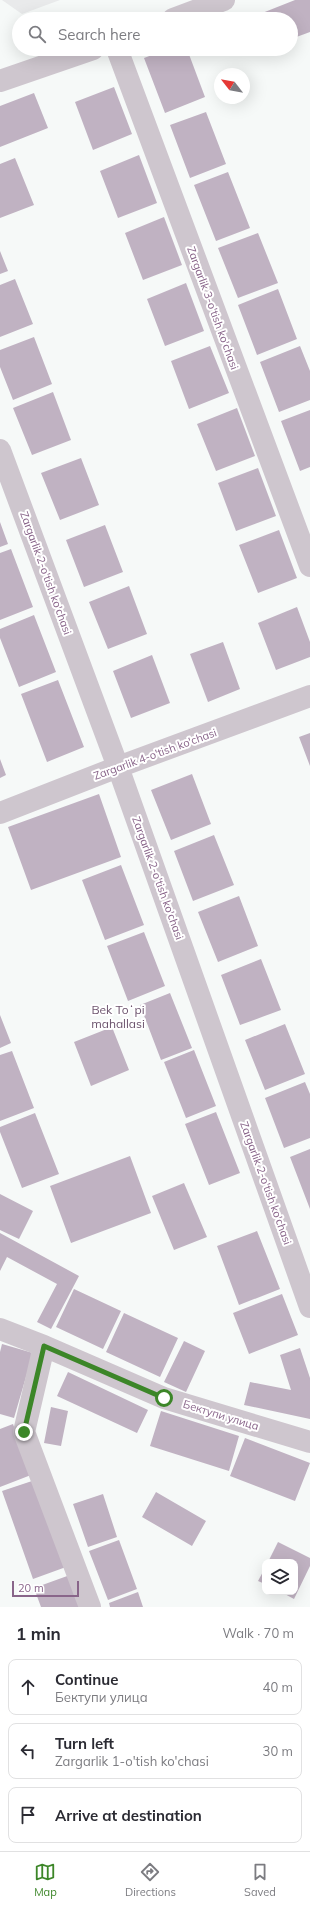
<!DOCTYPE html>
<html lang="en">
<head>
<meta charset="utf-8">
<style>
  :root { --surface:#fff; --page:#f7f7f7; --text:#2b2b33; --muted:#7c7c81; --line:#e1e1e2; --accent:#3c8628 }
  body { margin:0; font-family:Mulish,sans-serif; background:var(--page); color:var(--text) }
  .controls { position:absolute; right:12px; bottom:12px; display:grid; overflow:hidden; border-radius:8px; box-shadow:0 4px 16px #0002 }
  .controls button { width:36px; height:36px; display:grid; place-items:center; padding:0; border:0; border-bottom:1px solid var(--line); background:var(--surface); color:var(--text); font:20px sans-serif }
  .compass { position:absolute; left:214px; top:68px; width:36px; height:36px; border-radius:50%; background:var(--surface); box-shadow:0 4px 16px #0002; rotate:301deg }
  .scale { position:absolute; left:12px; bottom:10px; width:67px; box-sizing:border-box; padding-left:4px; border:2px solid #89658a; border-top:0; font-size:11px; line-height:14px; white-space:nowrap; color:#89658a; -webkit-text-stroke:3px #fff; paint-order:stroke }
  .stop { position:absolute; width:12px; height:12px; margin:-9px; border:3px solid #3c8628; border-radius:50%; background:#fff }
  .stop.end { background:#3c8628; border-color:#fff; box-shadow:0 1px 4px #0008 }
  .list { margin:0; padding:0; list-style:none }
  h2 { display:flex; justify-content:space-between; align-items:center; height:52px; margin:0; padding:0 16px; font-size:17px }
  h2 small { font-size:13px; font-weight:400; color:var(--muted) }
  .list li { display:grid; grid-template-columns:26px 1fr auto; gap:12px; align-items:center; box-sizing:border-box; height:56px; margin:0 8px 8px; padding:0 8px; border:1px solid var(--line); border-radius:8px }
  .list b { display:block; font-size:15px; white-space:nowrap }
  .list p { margin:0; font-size:13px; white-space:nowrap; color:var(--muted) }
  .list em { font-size:13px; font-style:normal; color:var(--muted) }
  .icon { flex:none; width:22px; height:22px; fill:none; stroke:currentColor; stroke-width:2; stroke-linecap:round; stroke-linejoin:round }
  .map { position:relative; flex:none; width:310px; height:1607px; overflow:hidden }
  .search { position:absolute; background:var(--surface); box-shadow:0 4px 16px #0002; left:12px; right:12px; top:12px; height:44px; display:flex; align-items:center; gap:10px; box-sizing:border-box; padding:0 14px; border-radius:22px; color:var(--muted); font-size:15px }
  .sheet { height:244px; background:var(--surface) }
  nav { display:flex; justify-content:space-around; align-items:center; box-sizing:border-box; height:56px; border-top:1px solid var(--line); background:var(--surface); font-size:11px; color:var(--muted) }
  nav a { display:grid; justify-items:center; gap:2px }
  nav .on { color:var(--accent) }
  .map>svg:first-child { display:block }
  .built { fill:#e9eaeb }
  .building { fill:#c0b2c2 }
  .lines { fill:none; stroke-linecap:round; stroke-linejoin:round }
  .street { stroke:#cec6ce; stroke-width:22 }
  .route { stroke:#3c8628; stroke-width:5 }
  .labels { text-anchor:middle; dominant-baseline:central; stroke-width:4; stroke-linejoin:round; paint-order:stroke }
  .street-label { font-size:11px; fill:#89658a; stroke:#fff }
  .neighbourhood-label { font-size:12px; fill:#6d546e; stroke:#fff }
</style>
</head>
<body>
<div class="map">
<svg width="310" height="1607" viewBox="0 0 310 1607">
  <rect width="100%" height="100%" fill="#f6f9f8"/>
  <!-- built -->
  <path class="built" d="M 2,0 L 60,0 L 22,14 Z"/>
  <!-- building -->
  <path class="building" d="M 295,0 L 310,0 L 310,32 L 291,39 L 291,19 L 247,19 Z
    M 168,49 L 187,49 L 205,97 L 165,113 L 144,58 Z
    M 114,87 L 132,134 L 93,150 L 75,102 Z
    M 34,93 L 48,128 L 0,147 L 0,106 Z
    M 206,112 L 226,164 L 190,178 L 170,125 Z
    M 139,155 L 157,203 L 118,218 L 100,171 Z
    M 15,158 L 34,205 L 0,218 L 0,164 Z
    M 228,172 L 250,228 L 216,241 L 194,185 Z
    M 164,217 L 182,265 L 143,280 L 125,233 Z
    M 258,233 L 278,283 L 238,298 L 218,248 Z
    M 0,251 L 8,271 L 0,274 Z
    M 15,279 L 33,324 L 0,337 L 0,285 Z
    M 186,283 L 204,331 L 165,346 L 147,299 Z
    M 278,289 L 297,339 L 257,355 L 238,305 Z
    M 34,337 L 52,384 L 13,400 L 0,367 L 0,350 Z
    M 210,346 L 229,393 L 189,409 L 171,361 Z
    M 300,346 L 310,371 L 310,400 L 279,412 L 260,362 Z
    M 53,392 L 71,440 L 32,455 L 13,408 Z
    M 237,408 L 255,456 L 216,471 L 197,424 Z
    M 310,410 L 310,467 L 300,471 L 281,421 Z
    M 81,458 L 99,505 L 60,520 L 41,473 Z
    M 258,468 L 276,516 L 236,531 L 218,483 Z
    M 0,522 L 8,544 L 0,547 Z
    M 105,525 L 123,572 L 84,587 L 66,540 Z
    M 279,530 L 297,578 L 258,593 L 239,545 Z
    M 11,549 L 33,607 L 0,620 L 0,553 Z
    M 129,586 L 147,634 L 108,649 L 89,602 Z
    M 297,607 L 310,642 L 310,657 L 276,670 L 258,623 Z
    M 34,615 L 56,672 L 19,687 L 0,638 L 0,629 Z
    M 223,642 L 240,689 L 208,702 L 190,654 Z
    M 152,655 L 170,703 L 131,718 L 113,671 Z
    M 58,680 L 84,747 L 47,762 L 21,694 Z
    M 310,733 L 310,766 L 299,737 Z
    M 0,759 L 6,775 L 0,778 Z
    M 192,774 L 211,824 L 171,840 L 151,790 Z
    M 99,794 L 121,857 L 31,890 L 8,827 Z
    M 214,835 L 234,885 L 193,901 L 174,851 Z
    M 121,865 L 144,925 L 105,940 L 82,880 Z
    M 239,896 L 258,946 L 218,962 L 198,912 Z
    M 144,932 L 165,986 L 128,1001 L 107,946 Z
    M 261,959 L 281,1010 L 240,1025 L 221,975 Z
    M 170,993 L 192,1048 L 161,1060 L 140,1005 Z
    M 0,1015 L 11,1043 L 0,1048 Z
    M 285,1024 L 305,1074 L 265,1090 L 245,1040 Z
    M 112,1027 L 129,1070 L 91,1086 L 74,1042 Z
    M 194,1050 L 216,1106 L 186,1118 L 164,1062 Z
    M 12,1051 L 34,1108 L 0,1121 L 0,1055 Z
    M 305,1082 L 310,1094 L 310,1138 L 284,1148 L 265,1098 Z
    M 216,1112 L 240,1173 L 209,1185 L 185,1124 Z
    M 35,1113 L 59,1174 L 22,1188 L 0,1132 L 0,1127 Z
    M 310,1149 L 310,1209 L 290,1157 Z
    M 130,1156 L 151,1213 L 71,1243 L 50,1186 Z
    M 184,1183 L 207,1237 L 174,1250 L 152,1196 Z
    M 0,1194 L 33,1211 L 19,1239 L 0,1230 Z
    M 257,1231 L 280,1289 L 239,1305 L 217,1246 Z
    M 0,1233 L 79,1276 L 51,1329 L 37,1322 L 57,1284 L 7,1257 L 0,1271 Z
    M 74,1289 L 121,1311 L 103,1349 L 56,1327 Z
    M 282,1294 L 298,1335 L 249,1354 L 233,1313 Z
    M 124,1313 L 178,1338 L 160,1377 L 106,1352 Z
    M 184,1341 L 205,1351 L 186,1392 L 164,1382 Z
    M 2,1344 L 33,1353 L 14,1418 L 0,1414 L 0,1352 Z
    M 300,1348 L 310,1378 L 310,1419 L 244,1405 L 250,1382 L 291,1390 L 280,1355 Z
    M 68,1372 L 148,1410 L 137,1433 L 57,1396 Z
    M 51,1407 L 68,1411 L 61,1446 L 44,1443 Z
    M 161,1411 L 239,1436 L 229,1471 L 150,1446 Z
    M 13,1424 L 31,1475 L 0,1487 L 0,1429 Z
    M 245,1438 L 310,1463 L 295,1501 L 230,1476 Z
    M 35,1480 L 66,1567 L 33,1579 L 2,1491 Z
    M 156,1492 L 206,1521 L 192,1546 L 142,1517 Z
    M 103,1494 L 117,1537 L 88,1547 L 73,1504 Z
    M 119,1540 L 137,1589 L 108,1600 L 89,1551 Z
    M 278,1542 L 310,1558 L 310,1566 L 294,1599 L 281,1592 L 295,1592 L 295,1562 L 268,1562 Z
    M 265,1568 L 265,1584 L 258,1581 Z
    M 70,1575 L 81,1607 L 41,1607 L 34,1588 Z
    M 138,1592 L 143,1607 L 110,1607 L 109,1603 Z"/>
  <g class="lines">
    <!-- street -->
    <path class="street" d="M 173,19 L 224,0
      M 117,49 L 310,566
      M 0,81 L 93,49
      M 0,450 L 118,767 L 310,1307
      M 0,813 L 118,767 L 310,696
      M 0,1329 L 44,1346 L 164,1398 L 310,1442
      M 44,1346 L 24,1432 L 90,1607"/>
  </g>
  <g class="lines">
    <!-- route -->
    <path class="route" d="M 24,1432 L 44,1346 L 164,1398"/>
  </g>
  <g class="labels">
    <!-- street labels -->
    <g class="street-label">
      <text transform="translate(213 308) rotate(70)">Zargarlik 3-o'tish ko'chasi</text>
      <text transform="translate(46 573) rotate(70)">Zargarlik 2-o'tish ko'chasi</text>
      <text transform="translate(155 754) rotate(-20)">Zargarlik 4-o'tish ko'chasi</text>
      <text transform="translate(158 878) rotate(70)">Zargarlik 2-o'tish ko'chasi</text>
      <text transform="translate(266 1183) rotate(70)">Zargarlik 2-o'tish ko'chasi</text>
      <text transform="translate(221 1415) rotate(17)">Бектупи улица</text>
    </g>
    <!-- neighbourhood labels -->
    <g class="neighbourhood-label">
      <text x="118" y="1009">Bek Toʻpi<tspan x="118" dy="14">mahallasi</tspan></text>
    </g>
  </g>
</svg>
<div class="controls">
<button><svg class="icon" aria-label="layers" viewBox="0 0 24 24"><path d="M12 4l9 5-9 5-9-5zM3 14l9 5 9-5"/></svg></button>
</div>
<svg class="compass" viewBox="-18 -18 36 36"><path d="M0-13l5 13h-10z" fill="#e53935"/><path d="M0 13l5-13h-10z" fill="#7c7c81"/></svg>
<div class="scale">20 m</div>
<div class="stop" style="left:164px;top:1398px"></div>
<div class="stop end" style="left:24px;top:1432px"></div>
<div class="search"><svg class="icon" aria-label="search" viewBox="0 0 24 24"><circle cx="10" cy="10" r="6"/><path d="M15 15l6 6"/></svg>Search here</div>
</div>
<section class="sheet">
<h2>1 min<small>Walk · 70 m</small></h2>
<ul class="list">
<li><svg class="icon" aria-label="ahead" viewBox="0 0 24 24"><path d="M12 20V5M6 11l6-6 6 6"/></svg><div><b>Continue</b><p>Бектупи улица</p></div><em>40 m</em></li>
<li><svg class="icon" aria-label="left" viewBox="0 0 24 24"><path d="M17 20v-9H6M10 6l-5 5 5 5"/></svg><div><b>Turn left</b><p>Zargarlik 1-o'tish ko'chasi</p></div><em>30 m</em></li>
<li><svg class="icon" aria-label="arrive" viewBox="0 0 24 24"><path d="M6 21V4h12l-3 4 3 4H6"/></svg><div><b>Arrive at destination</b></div></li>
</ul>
</section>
<nav>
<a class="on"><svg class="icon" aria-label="map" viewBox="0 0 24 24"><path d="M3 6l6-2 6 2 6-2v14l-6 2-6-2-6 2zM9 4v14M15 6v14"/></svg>Map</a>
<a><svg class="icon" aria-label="directions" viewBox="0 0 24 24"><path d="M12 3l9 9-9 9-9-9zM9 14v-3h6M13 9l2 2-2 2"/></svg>Directions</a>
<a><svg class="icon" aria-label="saved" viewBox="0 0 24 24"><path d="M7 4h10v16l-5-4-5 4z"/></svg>Saved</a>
</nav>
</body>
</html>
